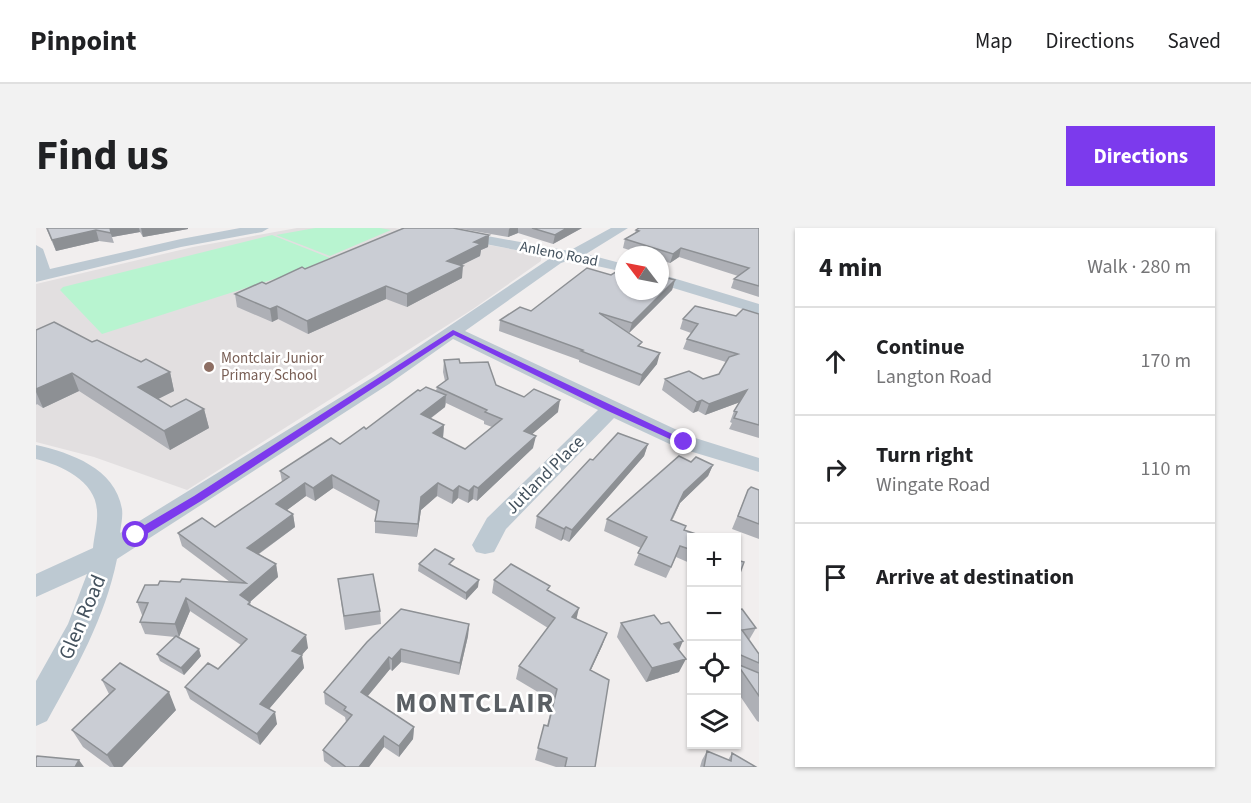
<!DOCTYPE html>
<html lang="en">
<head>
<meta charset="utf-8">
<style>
  :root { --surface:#fff; --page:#f2f2f2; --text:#202124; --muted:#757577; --line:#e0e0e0; --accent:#7c3aed }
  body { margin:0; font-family:"Source Sans 3",sans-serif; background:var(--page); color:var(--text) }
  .controls { position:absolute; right:18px; bottom:18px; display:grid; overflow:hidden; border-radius:0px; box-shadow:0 2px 4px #0004 }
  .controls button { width:54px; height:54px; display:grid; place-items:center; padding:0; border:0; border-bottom:2px solid var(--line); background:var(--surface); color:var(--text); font:30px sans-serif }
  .compass { position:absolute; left:579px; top:18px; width:54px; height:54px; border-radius:50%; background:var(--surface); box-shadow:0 2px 4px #0004; rotate:302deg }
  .stop { position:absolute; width:18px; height:18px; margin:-14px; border:4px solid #7c3aed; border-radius:50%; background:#fff }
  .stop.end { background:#7c3aed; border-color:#fff; box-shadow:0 2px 6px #0008 }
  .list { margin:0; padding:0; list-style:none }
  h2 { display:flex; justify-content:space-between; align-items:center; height:78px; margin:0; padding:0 24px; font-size:26px }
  h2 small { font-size:20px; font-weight:400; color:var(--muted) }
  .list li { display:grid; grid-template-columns:39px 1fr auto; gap:18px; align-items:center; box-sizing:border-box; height:108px; padding:0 24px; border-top:2px solid var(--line) }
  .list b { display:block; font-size:22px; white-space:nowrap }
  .list p { margin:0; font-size:20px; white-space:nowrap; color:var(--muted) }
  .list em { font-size:20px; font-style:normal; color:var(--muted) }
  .icon { flex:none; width:33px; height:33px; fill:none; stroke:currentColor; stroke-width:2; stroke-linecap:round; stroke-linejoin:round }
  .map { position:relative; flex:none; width:723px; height:539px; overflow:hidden; border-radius:0px }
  header { display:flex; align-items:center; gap:36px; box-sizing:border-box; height:84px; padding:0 30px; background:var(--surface); border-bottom:2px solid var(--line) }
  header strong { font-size:28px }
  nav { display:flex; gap:33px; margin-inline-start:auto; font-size:21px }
  .intro { display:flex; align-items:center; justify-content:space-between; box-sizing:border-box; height:144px; padding:0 36px }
  h1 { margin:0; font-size:42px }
  .button { padding:15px 27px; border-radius:0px; background:var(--accent); color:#fff; font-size:21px; font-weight:700 }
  main { display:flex; gap:36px; padding:0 36px }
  aside { flex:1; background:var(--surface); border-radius:0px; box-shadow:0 2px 4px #0004 }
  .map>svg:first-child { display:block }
  .education { fill:#e2dfe0 }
  .green { fill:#b8f4d0 }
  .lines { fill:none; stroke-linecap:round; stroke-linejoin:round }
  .minor { fill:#bdc9d2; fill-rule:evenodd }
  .wall { fill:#aeb0b6; fill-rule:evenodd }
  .shaded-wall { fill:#8d9094 }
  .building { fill:#cacdd4; stroke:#8d9094; stroke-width:1.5 }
  .route { fill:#7c3aed }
  .education-dot { fill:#8d6e63; stroke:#fff; stroke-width:2 }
  .labels { text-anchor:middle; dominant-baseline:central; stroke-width:5; stroke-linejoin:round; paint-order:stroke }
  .far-street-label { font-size:15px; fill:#44525e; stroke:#fff }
  .far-education-label { font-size:15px; fill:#785e54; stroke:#fff; text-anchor:start }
  .street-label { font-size:18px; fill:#44525e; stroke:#fff }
  .near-street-label { font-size:21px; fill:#44525e; stroke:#fff }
  .near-district-label { font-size:28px; font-weight:bold; letter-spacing:1.5px; fill:#5a5f64; stroke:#fff }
</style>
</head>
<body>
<header>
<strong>Pinpoint</strong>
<nav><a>Map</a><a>Directions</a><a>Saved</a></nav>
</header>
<div class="intro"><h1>Find us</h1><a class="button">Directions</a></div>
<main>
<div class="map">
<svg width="723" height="539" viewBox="0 0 723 539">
  <rect width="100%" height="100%" fill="#f1eeee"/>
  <!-- education -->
  <path class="education" d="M 261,0 L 359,0 L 476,21 L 505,29 L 505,33 L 437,81 L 151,262 L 58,229 L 0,214 L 0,56 L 157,19 Z"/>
  <!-- green -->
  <path class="green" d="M 279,0 L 344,0 L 355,2 L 294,28 L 240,7 Z
    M 236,7 L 294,30 L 263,43 L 66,106 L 24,62 L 27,59 Z"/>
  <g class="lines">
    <!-- minor -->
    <path class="minor" d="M 204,0 L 233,0 L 226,4 L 145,19 L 0,54 L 0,17 L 7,21 L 14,41 L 145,11 Z
      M 380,0 L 408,0 L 533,23 L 575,0 L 592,0 L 550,26 L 588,36 L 588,44 L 534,32 L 525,35 L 429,103 L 656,209 L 723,230 L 723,244 L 640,219 L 578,190 L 470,301 L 458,324 L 449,326 L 440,324 L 436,317 L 451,290 L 562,182 L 417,111 L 353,156 L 81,331 C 69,390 40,441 11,493 L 0,498 L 0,453 L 32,396 L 51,346 L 0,369 L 0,346 L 57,320 C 58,308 62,295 61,283 C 60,253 25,237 0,231 L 0,217 C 35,225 79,240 86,281 C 87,289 85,297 84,305 L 339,148 L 516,29 L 387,4 Z
      M 624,46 L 723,76 L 723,86 L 624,56 Z"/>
  </g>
  <!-- wall -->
  <path class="wall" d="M 10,0 L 152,0 L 152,1 L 107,9 L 104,4 L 76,9 L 78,15 L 63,13 L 20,23 Z
    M 420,0 L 546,0 L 517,16 L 482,5 L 472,9 Z
    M 723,0 L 723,69 L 695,60 L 698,51 L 702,48 L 643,29 L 634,35 L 624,32 L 624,27 L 609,27 L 587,20 L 589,11 L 599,5 L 600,2 Z
    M 453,7 L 452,19 L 445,22 L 444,28 L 425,37 L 426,50 L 371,79 L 350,71 L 272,106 L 242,91 L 236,94 L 201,79 L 199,66 L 230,56 L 269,41 Z
    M 575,47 L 639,52 L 636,62 L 593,105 L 605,119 L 621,136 L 603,158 L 543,134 L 543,132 L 463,103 L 464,92 L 495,83 Z
    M 723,86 L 723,210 L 693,201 L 696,195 L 694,194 L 698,183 L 704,174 L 669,187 L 662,183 L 657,185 L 626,162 L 629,151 L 667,151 L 683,146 L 690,134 L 647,121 L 651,111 L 655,105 L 644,101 L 647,91 Z
    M 0,102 L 56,114 L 134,144 L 138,163 L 122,171 L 135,179 L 168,181 L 173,200 L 134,222 L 43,163 L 7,180 L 1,176 L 0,177 Z
    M 408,132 L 424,135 L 460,157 L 522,184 L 496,206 L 497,220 L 441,273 L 437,271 L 432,275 L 422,270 L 416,276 L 401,268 L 385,282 L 381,309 L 339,305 L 339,293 L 341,284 L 297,260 L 279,273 L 270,268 L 251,282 L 257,286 L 259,299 L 223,326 L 240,336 L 242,349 L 214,374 L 215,378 L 272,420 L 265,427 L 268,440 L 233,481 L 241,496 L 224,517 L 154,471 L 149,459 L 182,441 L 205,417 L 154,383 L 143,409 L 141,409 L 165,428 L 148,447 L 124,433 L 121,426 L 139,409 L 109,406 L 104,394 L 107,387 L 106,387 L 101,374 L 122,357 L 144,354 L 194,354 L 146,318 L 142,305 L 179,299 L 246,254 L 244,243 L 304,216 L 330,201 L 384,163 L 400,163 L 401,159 L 409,153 L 407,144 ZM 410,175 L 448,193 L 448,196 L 456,199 L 429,221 L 407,210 L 408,197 L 394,191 L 409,179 Z
    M 612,216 L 608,228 L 533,314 L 527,311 L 525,313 L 499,300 L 501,288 L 557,232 Z
    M 655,234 L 677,237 L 672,248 L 644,275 L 636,292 L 648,302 L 656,309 L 656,336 L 640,329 L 630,350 L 598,337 L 605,320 L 568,303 L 571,291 Z
    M 712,262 L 723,262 L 723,311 L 696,301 Z
    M 383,336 L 442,359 L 430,372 L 382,343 Z
    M 302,351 L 344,383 L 345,396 L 309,402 Z
    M 458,352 L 513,363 L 540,391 L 571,405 L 566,418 L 555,442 L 559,539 L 520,539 L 499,532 L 508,497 L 511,498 L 517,473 L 480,451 L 483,438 L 512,400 L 456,365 Z
    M 365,381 L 433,396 L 432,408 L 423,447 L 365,434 L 356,443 L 354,441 L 332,468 L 378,499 L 377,511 L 363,529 L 348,519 L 333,539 L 296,539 L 288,533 L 287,522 L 310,494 L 309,489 L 289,476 L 288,464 Z
    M 700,382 L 720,400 L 713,412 L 723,426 L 723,494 L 721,493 L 700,462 Z
    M 585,395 L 643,422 L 643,444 L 610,454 L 581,409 Z
    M 66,452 L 140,482 L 86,539 L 74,539 L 47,519 L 36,502 L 73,466 Z
    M 671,523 L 692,532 L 696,525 L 720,539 L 664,539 L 666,532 Z"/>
  <!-- shaded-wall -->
  <path class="shaded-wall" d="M 73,0 L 103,0 L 104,4 L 76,9 Z
    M 105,0 L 152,0 L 152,1 L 107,9 Z
    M 474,0 L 482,0 L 482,5 L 472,9 L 473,1 Z
    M 531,0 L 546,0 L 517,16 L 519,7 Z
    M 60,2 L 63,13 L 20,23 L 16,12 Z
    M 453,7 L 452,19 L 445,22 L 444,28 L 410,45 L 411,33 L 438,14 Z
    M 645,20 L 643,29 L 634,35 L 637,26 Z
    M 427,38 L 426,50 L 371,79 L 371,66 Z
    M 639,52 L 636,62 L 593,105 L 596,95 Z
    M 350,58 L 350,71 L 272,106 L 271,93 Z
    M 241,78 L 242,91 L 236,94 L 234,81 Z
    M 624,125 L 621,136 L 603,158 L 606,147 Z
    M 134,144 L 138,163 L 108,178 L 102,159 Z
    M 36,145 L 43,163 L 7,180 L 0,164 L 0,161 Z
    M 711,162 L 707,173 L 669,187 L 673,176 Z
    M 410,167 L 409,179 L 384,198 L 385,186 Z
    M 524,172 L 522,184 L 486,215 L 488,203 Z
    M 666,172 L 662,183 L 657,185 L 661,174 Z
    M 168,181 L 173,200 L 134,222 L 128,203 Z
    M 408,197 L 407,209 L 397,217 L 397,205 Z
    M 500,208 L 497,220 L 441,273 L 442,260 Z
    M 612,216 L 608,228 L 533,314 L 536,302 Z
    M 677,237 L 672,248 L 644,275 L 631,304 L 648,264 Z
    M 296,247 L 297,260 L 279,273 L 277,260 Z
    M 269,255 L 270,268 L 243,288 L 240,276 Z
    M 402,255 L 401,268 L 385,282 L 381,309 L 382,296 L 385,269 Z
    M 423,258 L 422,270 L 416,276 L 417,263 Z
    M 438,258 L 437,271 L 432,275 L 433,263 Z
    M 257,286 L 259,299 L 214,332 L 211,320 Z
    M 530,299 L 527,311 L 525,313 L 528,301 Z
    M 240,336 L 242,349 L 207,380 L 204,367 Z
    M 443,352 L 442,359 L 430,372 L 430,365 Z
    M 150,370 L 154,383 L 143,409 L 139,396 Z
    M 543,380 L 540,393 L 536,389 Z
    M 433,396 L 432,408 L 423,447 L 424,435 Z
    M 571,405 L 566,418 L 549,454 L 554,442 Z
    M 270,407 L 272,420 L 258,436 L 256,423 Z
    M 647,413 L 641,427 L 638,416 Z
    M 163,421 L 165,428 L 148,447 L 145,440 Z
    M 365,421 L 365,434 L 356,443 L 356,431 Z
    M 266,427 L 268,440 L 227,488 L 224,476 Z
    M 353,429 L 354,441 L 325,476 L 325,464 Z
    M 650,431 L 643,444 L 610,454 L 616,440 Z
    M 133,464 L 140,482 L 86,539 L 78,539 L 71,527 Z
    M 239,484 L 241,496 L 224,517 L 221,506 Z
    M 378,499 L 377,511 L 363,529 L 363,518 Z
    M 348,508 L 348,519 L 333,539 L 323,539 Z
    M 43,532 L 48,539 L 39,539 Z"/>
  <!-- building -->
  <path class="building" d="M 11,0 L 74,0 L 75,5 L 60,2 L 16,12 Z
    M 368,0 L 417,0 L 453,7 L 438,14 L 445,16 L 411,33 L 427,38 L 371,66 L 350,58 L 271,93 L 241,78 L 234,81 L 199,66 L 226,54 L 230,56 L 266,39 L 269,41 Z
    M 496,0 L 531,0 L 519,7 Z
    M 603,0 L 723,0 L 723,58 L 698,51 L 713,40 L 645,20 L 637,26 L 589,11 L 603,3 L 600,2 Z
    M 588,39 L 588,63 L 624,63 L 624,48 L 639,52 L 596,95 L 563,85 L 606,114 L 602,118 L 624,125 L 606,147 L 545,123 L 547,122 L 464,92 L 484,79 L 495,83 L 551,40 L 575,47 Z
    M 659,78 L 700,88 L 707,81 L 723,86 L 723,197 L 698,190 L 701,184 L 698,183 L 711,162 L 673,176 L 666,172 L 661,174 L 629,151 L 653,143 L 667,151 L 683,146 L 693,129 L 702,126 L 651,111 L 662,96 L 647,91 Z
    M 18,94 L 56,114 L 61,112 L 105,134 L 110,131 L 134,144 L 102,159 L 135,179 L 150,171 L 168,181 L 128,203 L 36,145 L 0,161 L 0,102 Z
    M 423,131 L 424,135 L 452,134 L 460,157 L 488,169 L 498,161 L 524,172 L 488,203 L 500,208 L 442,260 L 438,258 L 433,263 L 423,258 L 417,263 L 402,255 L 385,269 L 382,296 L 339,293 L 343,273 L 296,247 L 277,260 L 269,255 L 240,276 L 257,286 L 211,320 L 240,336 L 204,367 L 214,374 L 212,376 L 270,407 L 256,423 L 266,427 L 224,476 L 239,484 L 221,506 L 149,459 L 172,435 L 182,441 L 211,411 L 150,370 L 139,396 L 104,394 L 112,375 L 101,374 L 109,357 L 122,357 L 124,353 L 144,354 L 146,351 L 210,355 L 142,305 L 166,290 L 179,299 L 253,249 L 244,243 L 295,210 L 304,216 L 328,199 L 330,201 L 382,162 L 384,163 L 390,159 L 410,167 L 385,186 L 408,197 L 397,205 L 429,221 L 466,191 L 449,184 L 451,182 L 401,159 L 412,151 L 408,132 Z
    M 582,205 L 612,216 L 536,302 L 530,299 L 528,301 L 501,288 L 554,231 L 557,232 Z
    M 643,228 L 655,234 L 660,229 L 677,237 L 648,264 L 635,292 L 650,298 L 648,302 L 669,309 L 656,309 L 656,322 L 644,318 L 635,339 L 602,325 L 611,309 L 571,291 Z
    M 715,259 L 723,262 L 723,296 L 702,288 L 712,262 Z
    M 399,321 L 418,331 L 413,336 L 443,352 L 430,365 L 383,336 Z
    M 700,332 L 708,334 L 700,356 Z
    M 475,336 L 514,358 L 511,362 L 543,380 L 536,389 L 571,405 L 554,442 L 573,452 L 559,539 L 529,539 L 531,530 L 502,520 L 508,497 L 512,498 L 521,461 L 483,438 L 519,390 L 458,352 Z
    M 337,346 L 344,383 L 308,388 L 302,351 Z
    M 365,381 L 433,396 L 424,435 L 365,421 L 356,431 L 353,429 L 325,464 L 378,499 L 363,518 L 348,508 L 323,539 L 310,539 L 287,522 L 316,487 L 308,482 L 310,479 L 288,464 L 331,414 Z
    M 706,381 L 720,400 L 706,402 L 723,426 L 723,435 L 700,425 L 700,382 Z
    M 618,387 L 625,396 L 633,394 L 647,413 L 638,416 L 650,431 L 616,440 L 585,395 Z
    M 140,408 L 163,421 L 145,440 L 121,426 Z
    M 84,435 L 133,464 L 71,527 L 36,502 L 79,461 L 66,452 Z
    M 701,436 L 723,445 L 723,468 Z
    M 671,523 L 695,533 L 696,525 L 720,539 L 668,539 Z
    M 1,528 L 43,532 L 39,539 L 0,539 L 0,530 Z"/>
  <!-- route -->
  <path class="route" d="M 417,102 L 653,214 L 645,216 L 572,183 L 418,107 L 165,273 L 104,310 L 97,310 L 97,304 L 158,268 Z"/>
  <!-- markers -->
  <circle class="education-dot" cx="173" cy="139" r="6"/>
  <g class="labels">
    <!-- far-street labels -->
    <g class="far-street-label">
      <text transform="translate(523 26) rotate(11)">Anleno Road</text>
    </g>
    <!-- far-education labels -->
    <g class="far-education-label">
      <text x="185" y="130">Montclair Junior<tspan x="185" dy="17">Primary School</tspan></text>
    </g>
    <!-- street labels -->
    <g class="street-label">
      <text transform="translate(509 247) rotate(-45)">Jutland Place</text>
    </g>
    <!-- near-street labels -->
    <g class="near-street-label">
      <text transform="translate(46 389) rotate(-67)">Glen Road</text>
    </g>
    <!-- near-district labels -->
    <g class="near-district-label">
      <text x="439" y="475">MONTCLAIR</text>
    </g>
  </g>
</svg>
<div class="controls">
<button>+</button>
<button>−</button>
<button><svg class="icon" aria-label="locate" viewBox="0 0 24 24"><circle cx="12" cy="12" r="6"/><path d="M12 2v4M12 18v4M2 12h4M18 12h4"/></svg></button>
<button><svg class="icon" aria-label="layers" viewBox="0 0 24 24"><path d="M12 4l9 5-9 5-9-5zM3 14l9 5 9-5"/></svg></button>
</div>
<svg class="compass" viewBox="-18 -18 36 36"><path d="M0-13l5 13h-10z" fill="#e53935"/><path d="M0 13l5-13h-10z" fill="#757577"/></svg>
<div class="stop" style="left:100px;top:307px"></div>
<div class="stop end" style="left:648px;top:214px"></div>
</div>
<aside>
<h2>4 min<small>Walk · 280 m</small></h2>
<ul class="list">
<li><svg class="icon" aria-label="ahead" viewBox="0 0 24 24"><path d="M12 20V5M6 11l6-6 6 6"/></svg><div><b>Continue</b><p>Langton Road</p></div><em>170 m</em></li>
<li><svg class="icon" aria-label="right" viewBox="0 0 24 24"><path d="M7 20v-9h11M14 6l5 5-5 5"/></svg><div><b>Turn right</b><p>Wingate Road</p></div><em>110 m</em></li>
<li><svg class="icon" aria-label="arrive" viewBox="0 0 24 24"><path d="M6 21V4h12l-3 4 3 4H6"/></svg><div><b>Arrive at destination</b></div></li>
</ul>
</aside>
</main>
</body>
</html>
